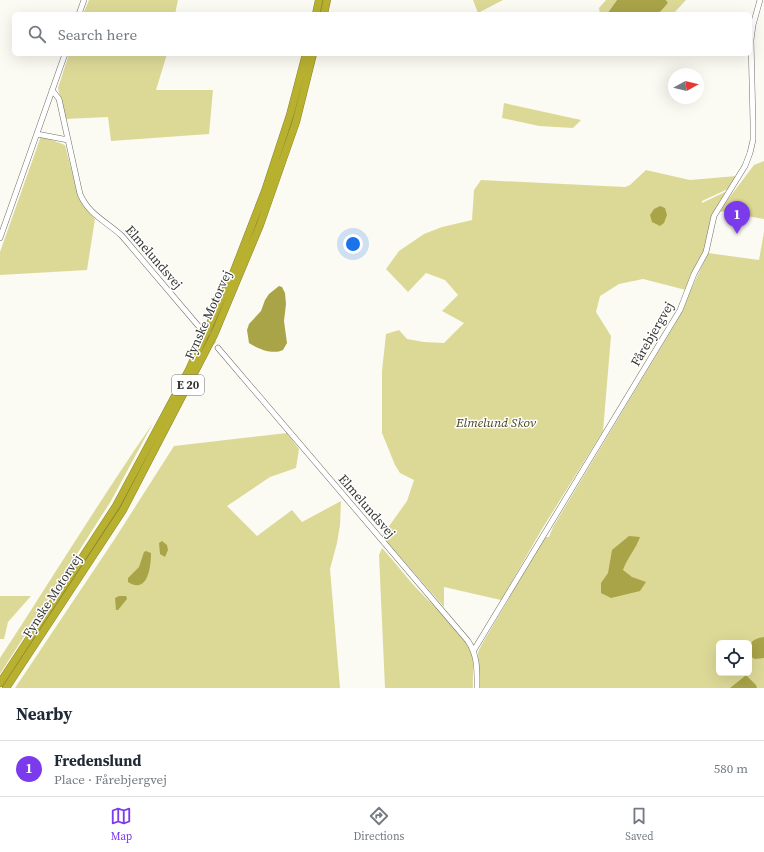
<!DOCTYPE html>
<html lang="en">
<head>
<meta charset="utf-8">
<style>
  :root { --surface:#fff; --page:#f6f6f7; --text:#1f2937; --muted:#747a83; --line:#e0e1e3; --accent:#7c3aed }
  body { margin:0; font-family:"Source Serif 4",serif; background:var(--page); color:var(--text) }
  .controls { position:absolute; right:12px; bottom:12px; display:grid; overflow:hidden; border-radius:6px; box-shadow:0 4px 16px #0002 }
  .controls button { width:36px; height:36px; display:grid; place-items:center; padding:0; border:0; border-bottom:1px solid var(--line); background:var(--surface); color:var(--text); font:20px sans-serif }
  .compass { position:absolute; left:668px; top:68px; width:36px; height:36px; border-radius:50%; background:var(--surface); box-shadow:0 4px 16px #0002; rotate:82deg }
  .you { position:absolute; left:353px; top:244px; width:14px; height:14px; margin:-10px; border:3px solid #fff; border-radius:50%; background:#1a73e8; box-shadow:0 0 0 6px #1a73e833 }
  .badge { display:grid; place-items:center; width:26px; height:26px; border-radius:50%; background:var(--accent); color:#fff; font-size:13px; font-weight:700 }
  .pin { position:absolute; translate:-50% -33px; filter:drop-shadow(0 1px 2px #0008) }
  .pin::after { content:''; position:absolute; top:21px; width:14px; height:12px; background:inherit; clip-path:polygon(0 0,100% 0,50% 100%) }
  .list { margin:0; padding:0; list-style:none }
  h2 { display:flex; justify-content:space-between; align-items:center; height:52px; margin:0; padding:0 16px; font-size:17px }
  h2 small { font-size:13px; font-weight:400; color:var(--muted) }
  .list li { display:grid; grid-template-columns:26px 1fr auto; gap:12px; align-items:center; box-sizing:border-box; height:56px; padding:0 16px; border-top:1px solid var(--line) }
  .list b { display:block; font-size:15px; white-space:nowrap }
  .list p { margin:0; font-size:13px; white-space:nowrap; color:var(--muted) }
  .list em { font-size:13px; font-style:normal; color:var(--muted) }
  .icon { flex:none; width:22px; height:22px; fill:none; stroke:currentColor; stroke-width:2; stroke-linecap:round; stroke-linejoin:round }
  .map { position:relative; flex:none; width:764px; height:688px; overflow:hidden }
  .search { position:absolute; background:var(--surface); box-shadow:0 4px 16px #0002; left:12px; right:12px; top:12px; height:44px; display:flex; align-items:center; gap:10px; box-sizing:border-box; padding:0 14px; border-radius:6px; color:var(--muted); font-size:15px }
  .sheet { height:108px; background:var(--surface) }
  nav { display:flex; justify-content:space-around; align-items:center; box-sizing:border-box; height:56px; border-top:1px solid var(--line); background:var(--surface); font-size:11px; color:var(--muted) }
  nav a { display:grid; justify-items:center; gap:2px }
  nav .on { color:var(--accent) }
  .map>svg:first-child { display:block }
  .green { fill:#dcd997; fill-rule:evenodd }
  .water { fill:#a9a448 }
  .lines { fill:none; stroke-linecap:round; stroke-linejoin:round }
  .minor-tunnel { stroke:#d3d3cc; stroke-width:5; stroke-dasharray:5 2.5; stroke-linecap:butt }
  .minor-casing { stroke:#71716b; stroke-width:6 }
  .highway-casing { stroke:#8a8631; stroke-width:8 }
  .minor { stroke:#fff; stroke-width:5 }
  .highway { stroke:#b8b130; stroke-width:7 }
  .labels { text-anchor:middle; dominant-baseline:central; stroke-width:3; stroke-linejoin:round; paint-order:stroke }
  .shield { fill:#fff; stroke:#727270; stroke-width:1 }
  .shield-label { font-size:12px; font-weight:bold; fill:#353532 }
  .street-label { font-size:13px; fill:#353532; stroke:#fff }
  .park-label { font-size:13px; font-style:italic; fill:#45431c; stroke:#fff }
</style>
</head>
<body>
<div class="map">
<svg width="764" height="688" viewBox="0 0 764 688">
  <rect width="100%" height="100%" fill="#fbfbf3"/>
  <!-- green -->
  <path class="green" d="M 89,0 L 178,0 L 175,14 L 83,14 Z
    M 473,0 L 503,0 L 478,13 Z
    M 606,0 L 617,0 L 607,14 L 600,14 L 599,8 Z
    M 666,0 L 686,0 L 673,14 L 656,14 L 661,11 L 668,3 Z
    M 69,54 L 167,54 L 156,90 L 213,90 L 209,134 L 111,141 L 108,117 L 65,119 L 58,88 Z
    M 504,103 L 581,120 L 573,128 L 539,126 L 502,118 Z
    M 41,136 L 65,145 L 79,199 L 95,219 L 87,270 L 0,275 L 0,252 Z
    M 764,161 L 764,219 L 719,211 L 754,165 Z
    M 646,170 L 690,180 L 736,176 L 730,188 L 702,201 L 702,203 L 727,191 L 716,208 L 711,217 L 704,252 L 686,290 L 643,279 L 619,284 L 600,296 L 596,312 L 611,336 L 603,431 L 542,529 L 501,600 L 444,587 L 444,607 L 382,536 L 407,501 L 414,480 L 400,473 L 395,465 L 382,433 L 382,371 L 386,334 L 399,330 L 407,339 L 424,342 L 444,343 L 464,323 L 442,311 L 458,295 L 445,280 L 426,273 L 408,292 L 386,269 L 399,251 L 424,234 L 442,227 L 472,220 L 474,190 L 481,180 L 625,187 L 630,185 Z
    M 764,232 L 764,688 L 480,688 L 478,652 L 482,644 L 545,537 L 549,537 L 553,527 L 675,324 L 708,253 L 759,260 ZM 719,643 L 749,643 L 749,673 L 719,673 Z
    M 153,423 L 111,501 L 0,674 L 0,658 C 51,580 100,500 153,423 Z
    M 287,433 L 299,449 L 296,468 L 270,477 L 227,506 L 257,536 L 292,510 L 302,522 L 341,501 L 340,525 L 337,543 L 330,569 L 340,688 L 15,688 L 114,540 L 174,446 Z
    M 382,548 C 396,563 408,580 423,595 C 438,610 462,631 471,651 C 475,662 472,677 473,688 L 385,688 L 379,555 Z
    M 0,596 L 31,596 L 8,622 L 4,639 L 0,639 Z"/>
  <!-- water -->
  <path class="water" d="M 617,0 L 666,0 L 668,3 L 661,11 L 656,14 L 607,14 Z
    M 660,206 L 665,208 L 667,215 L 664,223 L 660,226 L 652,222 L 650,215 L 654,209 Z
    M 279,286 L 282,287 L 285,293 L 286,304 L 284,321 L 287,343 L 283,350 C 273,355 258,349 249,343 L 247,330 L 249,324 L 261,311 L 265,300 L 269,294 Z
    M 629,536 L 640,537 C 636,549 627,558 623,570 L 632,577 L 646,582 L 640,591 L 611,598 L 601,593 L 601,583 L 608,573 L 612,550 Z
    M 162,541 L 167,545 L 168,550 L 165,557 L 160,554 L 159,543 Z
    M 146,551 L 151,553 C 151,566 148,595 128,582 L 128,578 L 139,567 L 144,552 Z
    M 119,596 L 126,596 L 127,599 L 118,610 L 116,610 L 115,598 Z
    M 764,637 L 764,658 L 755,659 L 749,656 C 749,643 751,639 764,637 Z
    M 745,676 L 747,676 L 756,685 L 757,688 L 730,688 Z"/>
  <g class="lines">
    <!-- minor-tunnel -->
    <path class="minor-tunnel" d="M 201,329 L 218,348"/>
    <defs>
      <path id="minor" d="M 79,14 L 84,0
        M 52,90 L 59,99 L 80,194 C 89,215 106,221 122,236 L 201,329
        M 37,134 L 68,140
        M 0,238 L 65,54
        M 218,348 L 468,641 C 478,656 477,671 477,688
        M 474,650 L 680,310 L 694,274 L 706,252 L 714,216 L 745,166 L 750,153 L 753,140 L 753,123 L 751,40 L 753,25 L 760,0"/>
      <path id="highway" d="M 316,14 L 319,0
        M 324,14 L 327,0
        M 0,683 L 116,506 L 189,370 L 234,271 L 265,191 L 290,115 L 306,54
        M 6,688 L 123,510 L 214,335 L 260,225 L 296,122 L 313,54"/>
    </defs>
    <!-- minor casing -->
    <use href="#minor" class="minor-casing"/>
    <!-- highway casing -->
    <use href="#highway" class="highway-casing"/>
    <!-- minor -->
    <use href="#minor" class="minor"/>
    <!-- highway -->
    <use href="#highway" class="highway"/>
  </g>
  <g class="labels">
    <!-- shield labels -->
    <rect class="shield" x="172" y="375" width="32" height="20" rx="3"/>
    <g class="shield-label">
      <text x="188" y="385">E 20</text>
    </g>
    <!-- street labels -->
    <g class="street-label">
      <text transform="translate(154 257) rotate(49)">Elmelundsvej</text>
      <text transform="translate(208 315) rotate(-66)">Fynske Motorvej</text>
      <text transform="translate(652 334) rotate(-60)">Fårebjergvej</text>
      <text transform="translate(367 506) rotate(49)">Elmelundsvej</text>
      <text transform="translate(52 596) rotate(-57)">Fynske Motorvej</text>
    </g>
    <!-- park labels -->
    <g class="park-label">
      <text x="496" y="422">Elmelund Skov</text>
    </g>
  </g>
</svg>
<div class="controls">
<button><svg class="icon" aria-label="locate" viewBox="0 0 24 24"><circle cx="12" cy="12" r="6"/><path d="M12 2v4M12 18v4M2 12h4M18 12h4"/></svg></button>
</div>
<svg class="compass" viewBox="-18 -18 36 36"><path d="M0-13l5 13h-10z" fill="#e53935"/><path d="M0 13l5-13h-10z" fill="#747a83"/></svg>
<div class="you"></div>
<div class="pin badge" style="left:737px;top:234px">1</div>
<div class="search"><svg class="icon" aria-label="search" viewBox="0 0 24 24"><circle cx="10" cy="10" r="6"/><path d="M15 15l6 6"/></svg>Search here</div>
</div>
<section class="sheet">
<h2>Nearby<small></small></h2>
<ul class="list">
<li><span class="badge">1</span><div><b>Fredenslund</b><p>Place · Fårebjergvej</p></div><em>580 m</em></li>
</ul>
</section>
<nav>
<a class="on"><svg class="icon" aria-label="map" viewBox="0 0 24 24"><path d="M3 6l6-2 6 2 6-2v14l-6 2-6-2-6 2zM9 4v14M15 6v14"/></svg>Map</a>
<a><svg class="icon" aria-label="directions" viewBox="0 0 24 24"><path d="M12 3l9 9-9 9-9-9zM9 14v-3h6M13 9l2 2-2 2"/></svg>Directions</a>
<a><svg class="icon" aria-label="saved" viewBox="0 0 24 24"><path d="M7 4h10v16l-5-4-5 4z"/></svg>Saved</a>
</nav>
</body>
</html>
